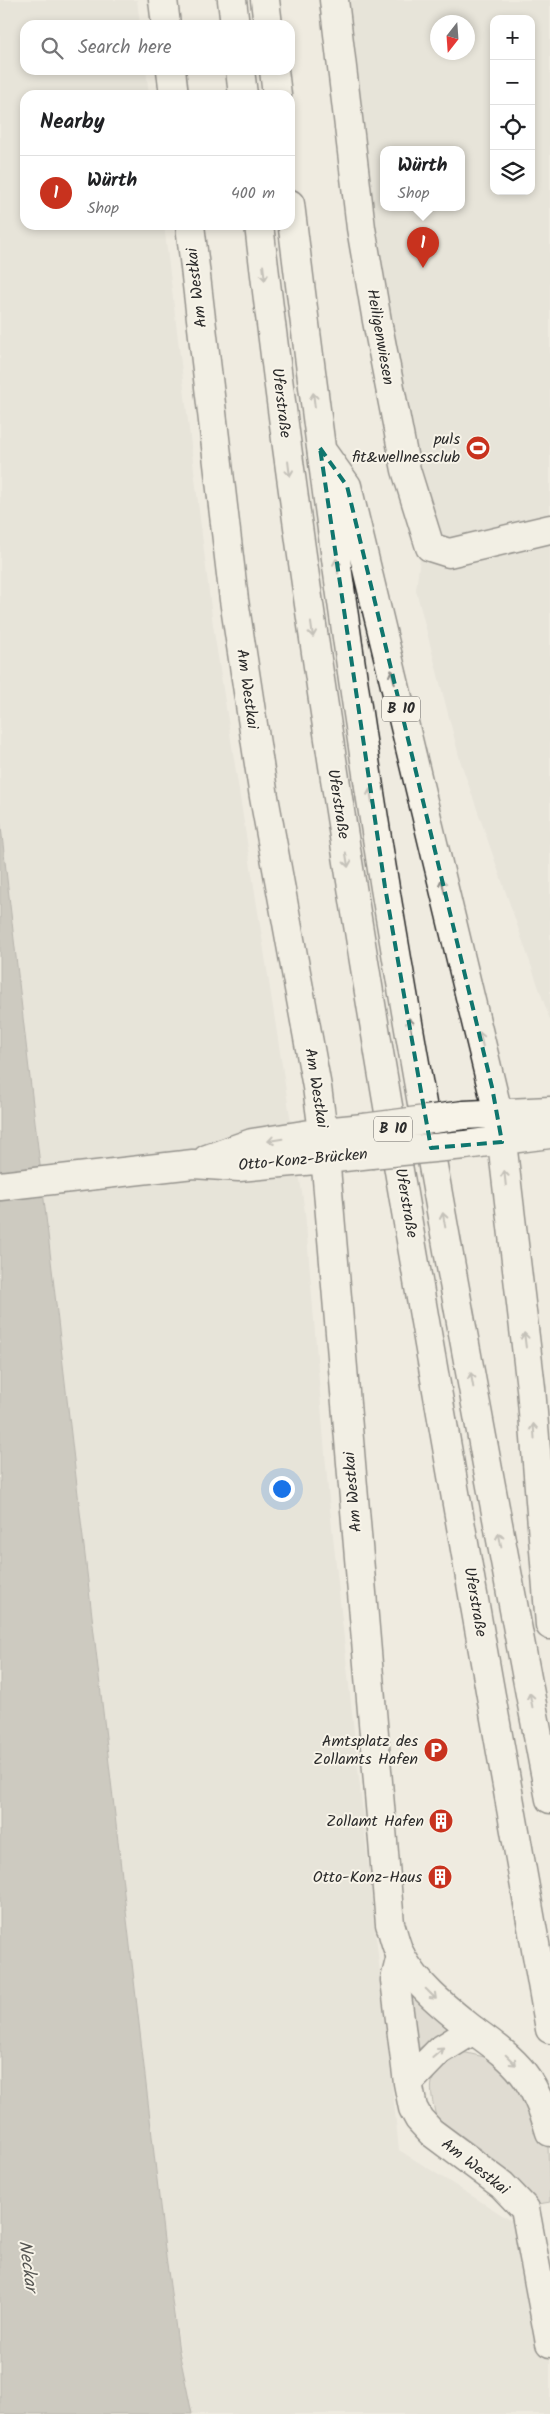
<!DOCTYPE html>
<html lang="en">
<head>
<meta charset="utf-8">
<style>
  :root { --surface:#fff; --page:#f6f6f6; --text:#202124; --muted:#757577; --line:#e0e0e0; --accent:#c8321e }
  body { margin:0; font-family:Kalam,sans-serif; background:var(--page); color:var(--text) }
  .controls { position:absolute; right:15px; top:15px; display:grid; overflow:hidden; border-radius:10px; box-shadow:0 2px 8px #0003 }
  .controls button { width:45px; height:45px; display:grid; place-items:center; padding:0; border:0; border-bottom:1px solid var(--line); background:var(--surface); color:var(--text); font:25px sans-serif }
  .compass { position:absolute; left:430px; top:15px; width:45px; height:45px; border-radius:50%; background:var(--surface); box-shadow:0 2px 8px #0003; rotate:197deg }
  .you { position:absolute; left:281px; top:1488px; width:18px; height:18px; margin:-12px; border:4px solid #fff; border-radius:50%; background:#1a73e8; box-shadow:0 0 0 8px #1a73e833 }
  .badge { display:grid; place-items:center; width:32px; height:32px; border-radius:50%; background:var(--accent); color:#fff; font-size:16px; font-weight:700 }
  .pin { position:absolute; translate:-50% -41px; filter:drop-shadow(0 1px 2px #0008) }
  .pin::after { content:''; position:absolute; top:26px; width:18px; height:15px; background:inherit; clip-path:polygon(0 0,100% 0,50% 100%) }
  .popup { position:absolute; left:380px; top:146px; width:85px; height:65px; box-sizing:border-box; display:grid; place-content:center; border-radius:10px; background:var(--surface); filter:drop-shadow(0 1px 4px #0005); font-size:16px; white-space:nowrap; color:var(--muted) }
  .popup b { font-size:19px; color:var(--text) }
  .popup::after { content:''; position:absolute; left:50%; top:100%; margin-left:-10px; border:10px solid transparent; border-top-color:var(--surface) }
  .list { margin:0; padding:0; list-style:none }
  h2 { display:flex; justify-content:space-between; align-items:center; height:65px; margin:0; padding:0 20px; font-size:21px }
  h2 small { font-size:16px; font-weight:400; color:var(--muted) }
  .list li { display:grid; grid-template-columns:32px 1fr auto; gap:15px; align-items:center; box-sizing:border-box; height:75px; padding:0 20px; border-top:1px solid var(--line) }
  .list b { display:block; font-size:19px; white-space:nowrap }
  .list p { margin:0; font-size:16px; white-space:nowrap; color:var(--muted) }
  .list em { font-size:16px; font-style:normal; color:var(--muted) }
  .icon { flex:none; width:28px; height:28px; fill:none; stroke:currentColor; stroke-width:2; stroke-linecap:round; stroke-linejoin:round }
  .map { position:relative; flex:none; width:550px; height:2414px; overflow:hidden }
  .search { position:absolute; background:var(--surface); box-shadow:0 2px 8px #0003; left:20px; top:20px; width:275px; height:55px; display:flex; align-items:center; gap:12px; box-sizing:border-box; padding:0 18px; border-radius:15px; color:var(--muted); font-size:19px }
  .panel { position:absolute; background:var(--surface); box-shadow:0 2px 8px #0003; left:20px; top:90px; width:275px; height:140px; border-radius:15px }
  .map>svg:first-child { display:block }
  .built { fill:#dedbd1; fill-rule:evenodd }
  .green { fill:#cfcbc2; stroke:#7d7b76 }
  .water { fill:#a4a29a; stroke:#74726e }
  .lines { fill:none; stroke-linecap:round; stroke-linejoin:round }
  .minor-casing { stroke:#2b2b2b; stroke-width:31 }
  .major-casing { stroke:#2b2b2b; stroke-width:31 }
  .highway-casing { stroke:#2b2b2b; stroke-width:31 }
  .minor { stroke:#f7f3e8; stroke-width:28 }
  .major { stroke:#f7f3e8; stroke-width:28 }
  .highway { stroke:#f7f3e8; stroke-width:28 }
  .minor-bridge-casing { stroke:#2b2b2b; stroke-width:31; stroke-linecap:butt }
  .minor-bridge { stroke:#f7f3e8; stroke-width:28 }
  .oneway { stroke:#918f8a }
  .marked { fill:none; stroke:#0f766e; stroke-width:4; stroke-dasharray:10 6; stroke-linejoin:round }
  .labels { text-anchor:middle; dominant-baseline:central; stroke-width:4; stroke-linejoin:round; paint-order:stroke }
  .shield { fill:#f7f3e8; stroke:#686764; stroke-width:1 }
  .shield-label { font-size:15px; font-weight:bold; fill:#2b2b2b }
  .street-label { font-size:16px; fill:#2b2b2b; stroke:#f7f3e8 }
  .poi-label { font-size:16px; fill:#2b2b2b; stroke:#f7f3e8; text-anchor:end }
  .water-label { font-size:18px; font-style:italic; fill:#555552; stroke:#f7f3e8 }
</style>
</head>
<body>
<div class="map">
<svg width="550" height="2414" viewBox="0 0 550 2414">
  <rect width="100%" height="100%" fill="#efebe0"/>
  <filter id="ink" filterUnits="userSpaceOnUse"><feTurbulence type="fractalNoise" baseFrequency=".02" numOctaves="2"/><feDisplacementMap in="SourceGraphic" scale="10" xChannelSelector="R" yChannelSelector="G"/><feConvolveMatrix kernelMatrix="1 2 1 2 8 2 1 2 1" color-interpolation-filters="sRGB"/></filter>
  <g filter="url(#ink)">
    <!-- built -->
    <path class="built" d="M 0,0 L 137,0 L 140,25 L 25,25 L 25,70 L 146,70 L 149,95 L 25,95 L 25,225 L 164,225 L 213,625 L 305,1212 L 328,1490 L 399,2150 L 540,2239 L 550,2294 L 550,2414 L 192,2414 L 186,2388 L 165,2249 L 0,818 Z
      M 345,0 L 550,0 L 550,1020 L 460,760 L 416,590 L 426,511 L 372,230 ZM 494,19 L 531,19 L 531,191 L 494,191 ZM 438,22 L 468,22 L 468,52 L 438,52 ZM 384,149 L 462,149 L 462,207 L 384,207 Z"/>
    <!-- green -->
    <path class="green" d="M 410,1990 L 448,2028 L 417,2050 Z
      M 462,2052 L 498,2060 L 530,2096 L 548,2147 L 550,2202 L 533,2205 L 483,2151 L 436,2117 C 427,2077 429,2076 462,2052 Z"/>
    <!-- water -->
    <path class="water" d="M 0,818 L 165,2249 L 179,2351 L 192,2414 L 0,2414 Z"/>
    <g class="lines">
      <defs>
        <path id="minor" d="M 334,0 L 361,228 L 377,321 L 406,470 L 430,547 L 449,553 L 550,529
          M 464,1115 L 550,1111
          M 323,1132 L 364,1128
          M 465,1145 L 550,1134
          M 326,1159 L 371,1154
          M 401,1956 L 395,1980 L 408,2083 L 413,2108 L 419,2119 L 431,2132 L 502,2185 L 525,2209 L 550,2343
          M 408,2083 L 439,2051 L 473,2030"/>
        <path id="major" d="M 163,0 L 166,25
          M 171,70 L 174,95
          M 190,225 L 234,600 L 264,797 L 317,1087 L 323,1132 L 390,1924 C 394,1935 396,1948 402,1958 C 419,1988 447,2009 473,2030
          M 207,1159 L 252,1143 L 323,1132
          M 0,1186 L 193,1164 L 239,1167 L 326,1159"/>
        <path id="highway" d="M 232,0 L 235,25
          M 265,0 L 268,25
          M 240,70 L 243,95
          M 274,70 L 277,95
          M 290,204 C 318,432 348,661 385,888 C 436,1192 492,1496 550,1799
          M 259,225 C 330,830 445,1429 550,2029
          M 322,451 L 347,486 L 498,1113
          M 502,1142 L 531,1388 L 550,1625
          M 473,2030 C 519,2063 534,2077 550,2132"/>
      </defs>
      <!-- minor casing -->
      <use href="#minor" class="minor-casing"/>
      <!-- major casing -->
      <use href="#major" class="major-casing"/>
      <!-- highway casing -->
      <use href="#highway" class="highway-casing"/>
      <!-- minor -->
      <use href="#minor" class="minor"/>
      <!-- major -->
      <use href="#major" class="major"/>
      <!-- highway -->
      <use href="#highway" class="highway"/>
      <defs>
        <path id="minor-bridge" d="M 364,1128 L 464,1115
          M 371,1154 L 465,1145"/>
      </defs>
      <!-- minor-bridge casing -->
      <use href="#minor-bridge" class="minor-bridge-casing"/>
      <!-- minor-bridge -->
      <use href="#minor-bridge" class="minor-bridge"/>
    </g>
    <!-- one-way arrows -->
    <defs><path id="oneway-shaft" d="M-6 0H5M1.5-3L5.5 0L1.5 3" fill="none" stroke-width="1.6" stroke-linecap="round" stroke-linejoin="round" transform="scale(1.25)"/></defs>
    <g class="oneway">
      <use href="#oneway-shaft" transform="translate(264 273) rotate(83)"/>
      <use href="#oneway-shaft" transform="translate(314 400) rotate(-97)"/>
      <use href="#oneway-shaft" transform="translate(289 469) rotate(83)"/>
      <use href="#oneway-shaft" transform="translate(337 566) rotate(-98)"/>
      <use href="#oneway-shaft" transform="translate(312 630) rotate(82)"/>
      <use href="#oneway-shaft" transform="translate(393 677) rotate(-104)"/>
      <use href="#oneway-shaft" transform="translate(371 796) rotate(-99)"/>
      <use href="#oneway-shaft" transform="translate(347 860) rotate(81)"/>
      <use href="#oneway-shaft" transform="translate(443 886) rotate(-103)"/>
      <use href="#oneway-shaft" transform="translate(410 1025) rotate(-100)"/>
      <use href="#oneway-shaft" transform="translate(481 1039) rotate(-104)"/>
      <use href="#oneway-shaft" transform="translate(275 1140) rotate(171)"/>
      <use href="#oneway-shaft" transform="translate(505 1178) rotate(-96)"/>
      <use href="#oneway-shaft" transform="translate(444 1220) rotate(-100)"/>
      <use href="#oneway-shaft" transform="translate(525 1340) rotate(-97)"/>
      <use href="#oneway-shaft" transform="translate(472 1380) rotate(-100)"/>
      <use href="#oneway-shaft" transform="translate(534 1431) rotate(-94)"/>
      <use href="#oneway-shaft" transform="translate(500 1540) rotate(-100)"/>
      <use href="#oneway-shaft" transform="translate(531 1700) rotate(-101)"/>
      <use href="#oneway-shaft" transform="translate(431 1994) rotate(45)"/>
      <use href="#oneway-shaft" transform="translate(438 2053) rotate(-41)"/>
      <use href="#oneway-shaft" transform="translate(511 2060) rotate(45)"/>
    </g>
  </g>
  <!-- marked area -->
  <path d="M0 0H550V2414H0ZM 320,448 L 347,486 L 492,1087 L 502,1142 L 431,1148 L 385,887 Z" fill="#efebe0" fill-opacity=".55" fill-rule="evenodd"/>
  <path class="marked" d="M 320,448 L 347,486 L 492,1087 L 502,1142 L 431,1148 L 385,887 Z"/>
  <!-- icons -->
  <defs>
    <symbol id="stadium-disc" viewBox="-11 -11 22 22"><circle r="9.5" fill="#c8321e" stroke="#f7f3e8"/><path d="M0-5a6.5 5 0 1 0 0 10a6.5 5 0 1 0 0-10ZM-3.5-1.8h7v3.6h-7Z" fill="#fff"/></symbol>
    <symbol id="parking-disc" viewBox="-11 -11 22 22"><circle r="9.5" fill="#c8321e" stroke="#f7f3e8"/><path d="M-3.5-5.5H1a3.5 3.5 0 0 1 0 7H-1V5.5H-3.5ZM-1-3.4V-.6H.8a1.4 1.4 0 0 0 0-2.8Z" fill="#fff"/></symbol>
    <symbol id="building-disc" viewBox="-11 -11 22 22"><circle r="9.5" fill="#c8321e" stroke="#f7f3e8"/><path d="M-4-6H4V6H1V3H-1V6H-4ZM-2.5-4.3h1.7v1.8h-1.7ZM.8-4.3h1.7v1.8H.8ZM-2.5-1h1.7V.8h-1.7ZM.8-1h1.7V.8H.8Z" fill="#fff"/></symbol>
  </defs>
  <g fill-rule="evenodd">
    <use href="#stadium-disc" x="464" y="434" width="28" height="28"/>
    <use href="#parking-disc" x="422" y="1736" width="28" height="28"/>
    <use href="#building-disc" x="427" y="1807" width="28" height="28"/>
    <use href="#building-disc" x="426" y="1863" width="28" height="28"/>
  </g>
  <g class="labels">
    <!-- shield labels -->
    <g class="shield">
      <rect x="382" y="696.5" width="38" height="25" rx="4"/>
      <rect x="374" y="1116.5" width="38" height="25" rx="4"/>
    </g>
    <g class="shield-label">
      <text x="401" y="709">B 10</text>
      <text x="393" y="1129">B 10</text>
    </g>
    <!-- street labels -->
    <g class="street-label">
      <text transform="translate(197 288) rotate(-97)">Am Westkai</text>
      <text transform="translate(380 337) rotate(80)">Heiligenwiesen</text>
      <text transform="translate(281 403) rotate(83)">Uferstraße</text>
      <text transform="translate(247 689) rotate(82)">Am Westkai</text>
      <text transform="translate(338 804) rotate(81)">Uferstraße</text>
      <text transform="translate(316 1088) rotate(81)">Am Westkai</text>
      <text transform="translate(303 1160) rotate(-5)">Otto-Konz-Brücken</text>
      <text transform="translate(406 1203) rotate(80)">Uferstraße</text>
      <text transform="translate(353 1492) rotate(-95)">Am Westkai</text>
      <text transform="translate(475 1602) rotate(80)">Uferstraße</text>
      <text transform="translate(475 2167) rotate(38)">Am Westkai</text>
    </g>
    <!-- poi labels -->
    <g class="poi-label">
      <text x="460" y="439">puls<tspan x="460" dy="18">fit&amp;wellnessclub</tspan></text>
      <text x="418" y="1741">Amtsplatz des<tspan x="418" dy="18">Zollamts Hafen</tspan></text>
      <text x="424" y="1821">Zollamt Hafen</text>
      <text x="422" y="1877">Otto-Konz-Haus</text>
    </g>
    <!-- water labels -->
    <g class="water-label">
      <text transform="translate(27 2266) rotate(82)">Neckar</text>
    </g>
  </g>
</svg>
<div class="controls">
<button>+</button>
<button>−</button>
<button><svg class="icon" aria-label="locate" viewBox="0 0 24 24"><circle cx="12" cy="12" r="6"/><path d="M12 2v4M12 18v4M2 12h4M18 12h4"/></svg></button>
<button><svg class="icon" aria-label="layers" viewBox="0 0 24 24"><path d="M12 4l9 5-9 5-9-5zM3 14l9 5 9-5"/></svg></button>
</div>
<svg class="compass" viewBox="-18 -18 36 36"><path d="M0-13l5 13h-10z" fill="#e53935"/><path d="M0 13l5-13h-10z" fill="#757577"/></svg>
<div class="you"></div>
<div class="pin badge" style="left:423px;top:268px">1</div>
<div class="popup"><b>Würth</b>Shop</div>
<div class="search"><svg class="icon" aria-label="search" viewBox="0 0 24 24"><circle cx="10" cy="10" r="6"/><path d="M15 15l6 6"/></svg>Search here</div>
<section class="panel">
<h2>Nearby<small></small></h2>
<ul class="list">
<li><span class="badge">1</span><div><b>Würth</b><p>Shop</p></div><em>400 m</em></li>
</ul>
</section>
</div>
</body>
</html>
